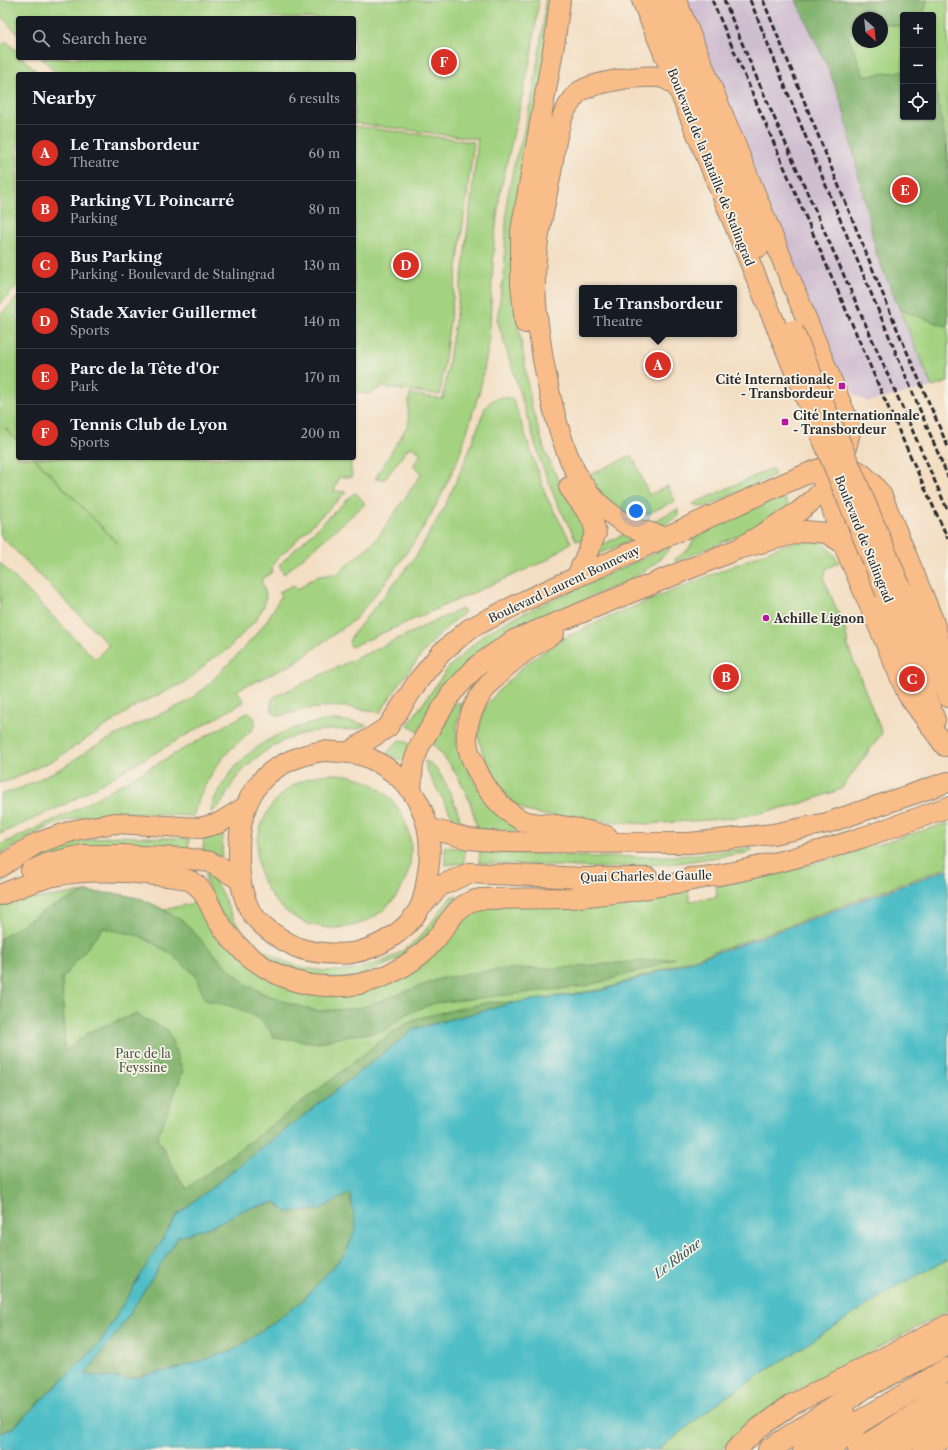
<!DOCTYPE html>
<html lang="en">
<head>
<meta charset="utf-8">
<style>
  :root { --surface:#171b24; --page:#242831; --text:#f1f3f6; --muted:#9ea1a6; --line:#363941; --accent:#d93025 }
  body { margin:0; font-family:"Libre Caslon Text",serif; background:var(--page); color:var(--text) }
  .controls { position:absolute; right:12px; top:12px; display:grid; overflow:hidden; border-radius:4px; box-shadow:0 1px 3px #0004 }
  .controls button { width:36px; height:36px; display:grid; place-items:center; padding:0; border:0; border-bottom:1px solid var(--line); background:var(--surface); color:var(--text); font:20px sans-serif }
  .compass { position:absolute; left:852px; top:12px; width:36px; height:36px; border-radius:50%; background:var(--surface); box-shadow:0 1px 3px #0004; rotate:153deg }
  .you { position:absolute; left:636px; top:511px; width:14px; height:14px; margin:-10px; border:3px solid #fff; border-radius:50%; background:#1a73e8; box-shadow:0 0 0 6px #1a73e833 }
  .badge { display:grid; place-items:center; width:26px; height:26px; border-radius:50%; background:var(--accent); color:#fff; font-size:13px; font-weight:700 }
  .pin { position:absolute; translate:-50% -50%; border:2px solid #fff; box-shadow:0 1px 4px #0006 }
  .popup { position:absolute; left:579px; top:285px; width:158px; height:52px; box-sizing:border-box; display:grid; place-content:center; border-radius:4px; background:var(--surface); filter:drop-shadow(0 1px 3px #0005); font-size:13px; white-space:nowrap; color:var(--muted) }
  .popup b { font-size:15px; color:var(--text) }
  .popup::after { content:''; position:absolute; left:50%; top:100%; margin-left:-8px; border:8px solid transparent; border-top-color:var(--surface) }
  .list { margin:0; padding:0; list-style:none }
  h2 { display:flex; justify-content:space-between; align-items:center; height:52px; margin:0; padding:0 16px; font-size:17px }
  h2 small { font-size:13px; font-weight:400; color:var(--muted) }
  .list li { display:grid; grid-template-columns:26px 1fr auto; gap:12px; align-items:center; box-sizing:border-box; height:56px; padding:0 16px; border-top:1px solid var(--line) }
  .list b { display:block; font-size:15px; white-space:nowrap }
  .list p { margin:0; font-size:13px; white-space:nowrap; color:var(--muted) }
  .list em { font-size:13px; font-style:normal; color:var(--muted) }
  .icon { flex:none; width:22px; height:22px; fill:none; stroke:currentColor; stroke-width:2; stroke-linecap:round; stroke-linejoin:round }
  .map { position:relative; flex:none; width:948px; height:1450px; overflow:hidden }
  .search { position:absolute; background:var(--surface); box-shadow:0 1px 3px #0004; left:16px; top:16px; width:340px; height:44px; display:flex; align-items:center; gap:10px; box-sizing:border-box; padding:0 14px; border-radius:4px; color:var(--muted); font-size:15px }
  .panel { position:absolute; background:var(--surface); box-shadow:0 1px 3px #0004; left:16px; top:72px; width:340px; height:388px; border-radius:4px }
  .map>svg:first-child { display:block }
  .industrial { fill:#cfbdd0 }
  .green { fill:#a3d280; stroke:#677e56; fill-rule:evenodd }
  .forest { fill:#82b46e; stroke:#56704c }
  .water { fill:#50bec6; stroke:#3e7478; fill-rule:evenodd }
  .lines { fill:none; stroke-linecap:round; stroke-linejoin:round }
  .major-casing { stroke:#8f8476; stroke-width:22 }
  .highway-casing { stroke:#8f8476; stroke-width:24 }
  .major { stroke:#f8bd89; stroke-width:20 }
  .highway { stroke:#f8bd89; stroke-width:22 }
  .rail { stroke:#2b2b2b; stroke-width:3; stroke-dasharray:6 3; stroke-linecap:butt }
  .major-bridge-casing { stroke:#8f8476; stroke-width:22; stroke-linecap:butt }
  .major-bridge { stroke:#f8bd89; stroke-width:20 }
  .poi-dot { fill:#b5179e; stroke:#f7f3e8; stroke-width:1.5 }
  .labels { text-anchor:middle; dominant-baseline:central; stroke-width:3.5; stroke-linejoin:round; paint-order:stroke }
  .street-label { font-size:12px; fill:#2b2b2b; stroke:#f7f3e8 }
  .poi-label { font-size:12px; font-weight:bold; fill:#2b2b2b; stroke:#f7f3e8; text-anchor:start }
  .park-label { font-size:12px; fill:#495540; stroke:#f7f3e8 }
  .water-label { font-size:13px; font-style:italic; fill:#36575a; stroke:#f7f3e8 }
</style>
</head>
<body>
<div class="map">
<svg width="948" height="1450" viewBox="0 0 948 1450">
  <rect width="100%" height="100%" fill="#f7f3e8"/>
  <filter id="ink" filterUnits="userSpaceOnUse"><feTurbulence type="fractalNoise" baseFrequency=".025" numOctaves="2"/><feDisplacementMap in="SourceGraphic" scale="8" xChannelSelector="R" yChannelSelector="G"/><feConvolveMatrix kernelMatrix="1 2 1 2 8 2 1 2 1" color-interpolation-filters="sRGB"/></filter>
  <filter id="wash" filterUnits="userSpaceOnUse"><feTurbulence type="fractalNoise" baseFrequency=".012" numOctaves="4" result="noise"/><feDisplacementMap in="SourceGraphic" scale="16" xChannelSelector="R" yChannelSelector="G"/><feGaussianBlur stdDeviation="0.9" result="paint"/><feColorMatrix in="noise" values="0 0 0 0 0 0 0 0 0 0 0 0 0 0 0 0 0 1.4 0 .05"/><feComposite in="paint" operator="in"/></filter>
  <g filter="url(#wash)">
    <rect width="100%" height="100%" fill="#f3dec2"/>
    <!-- industrial -->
    <path class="industrial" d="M 684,0 L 796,0 L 835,82 L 848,125 L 877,255 L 932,387 L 868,402 L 855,395 L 842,374 L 828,350 Z"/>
    <!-- green -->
    <path class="green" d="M 0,0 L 539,0 L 531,57 L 500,193 L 494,242 L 489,344 L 480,390 L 459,457 L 441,496 L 422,530 L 388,579 L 354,620 L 291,665 L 237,690 L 244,702 L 64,805 L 0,834 L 0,795 L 21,788 L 62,768 L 90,749 L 142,722 L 187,702 L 205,688 L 246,646 L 266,622 L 281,596 L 279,592 L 293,585 L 297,590 L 315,577 L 338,573 L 376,540 L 422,473 L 413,466 L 421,454 L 410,446 L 385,479 L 375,479 L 409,423 L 408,407 L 410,394 L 443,399 L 463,269 L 478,139 L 354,123 L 354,74 L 57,74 L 41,58 L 354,58 L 354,18 L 18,18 L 18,34 L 0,15 Z
      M 545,0 L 556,0 L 514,296 L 531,404 L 545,451 L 557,478 L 585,518 L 587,541 L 576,540 L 556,501 L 541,462 L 497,319 L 504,274 L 507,199 L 515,160 L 521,142 L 533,93 L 544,19 Z
      M 796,0 L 948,0 L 948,382 L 932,387 L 877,255 L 848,125 L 835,82 ZM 903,15 L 933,15 L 933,117 L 903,117 ZM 858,18 L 882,18 L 882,42 L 858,42 Z
      M 6,41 L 18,52 L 18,58 L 23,58 L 39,74 L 18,74 L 18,286 L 0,304 L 0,47 Z
      M 354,126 L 474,142 L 440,395 L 382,387 L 368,394 L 354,392 Z
      M 18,297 L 18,441 L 4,427 L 18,442 L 18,458 L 34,458 L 119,545 L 35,458 L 350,458 L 352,477 L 339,477 L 334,491 L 346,492 L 273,563 L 272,572 L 261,580 L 266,594 L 264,606 L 255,621 L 224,653 L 212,658 L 188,681 L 139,704 L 56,759 L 10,780 L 0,783 L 0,563 L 95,659 L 109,645 L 0,535 L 0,315 Z
      M 503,397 L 513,399 L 546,496 L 571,542 L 547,560 L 351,647 L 349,641 L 353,634 L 416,556 L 444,508 L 466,459 L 485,408 L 492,400 Z
      M 632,455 L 649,495 L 668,486 L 675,501 L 632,521 L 583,478 Z
      M 772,468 L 775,475 L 708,506 L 700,507 L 693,504 Z
      M 354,493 L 357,494 L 365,504 L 284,574 L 279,565 Z
      M 783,495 L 791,511 L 771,522 L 675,562 L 675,559 L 688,550 L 697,534 Z
      M 678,509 L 678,516 L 666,524 L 644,526 Z
      M 630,531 L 636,538 L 596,555 L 598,547 Z
      M 798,541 C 821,540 826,543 839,562 L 826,569 L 824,579 L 846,632 L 848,647 L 882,733 L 841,789 L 803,803 L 756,814 L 722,819 L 648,824 L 605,821 L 544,815 L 526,811 L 513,803 L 504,795 L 483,754 L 478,736 L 480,720 L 487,704 L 504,685 L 526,664 L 562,639 L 602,620 L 781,546 Z
      M 672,545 L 672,546 L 655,564 L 628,581 L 515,629 L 479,653 L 418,732 L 408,725 L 448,668 L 483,635 L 511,619 Z
      M 461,609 L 465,611 L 464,613 C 428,641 405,675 380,713 C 341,703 319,705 280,716 L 272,712 L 271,701 L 274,697 Z
      M 458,702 L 462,705 L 457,724 L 457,747 L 475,784 L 527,832 L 477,829 C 471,795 455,766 430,742 L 454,704 Z
      M 249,712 L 254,717 L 256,726 C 248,734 239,741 231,749 C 212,769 201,790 193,816 C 146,814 95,808 51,826 C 33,834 17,845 0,854 L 0,845 L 77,809 Z
      M 335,720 L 354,722 L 366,725 C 354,733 340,728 327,730 C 306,731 285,738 267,750 C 255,758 243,769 234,781 C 227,791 223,807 211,812 C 211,803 218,792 223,784 C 248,744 288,724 335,720 Z
      M 400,739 L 410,744 L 403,762 L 387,753 Z
      M 425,761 C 441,764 457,808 461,822 L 456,820 L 451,814 L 427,771 Z
      M257 851a77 77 0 1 1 154 0a77 77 0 1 1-154 0Z
      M 948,823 L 948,867 L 737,944 L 604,989 L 513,1003 L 414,1029 L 0,1433 L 0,903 L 86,892 L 119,894 L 142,899 L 164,910 L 202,901 L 254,967 L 377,985 L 467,908 L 688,890 L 690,901 L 717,897 L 716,886 L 789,871 Z
      M 223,834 L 222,857 L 203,851 L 204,839 Z
      M 122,836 L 189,839 L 188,850 L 28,866 L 0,883 L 0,874 C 39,852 77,838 122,836 Z
      M 445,846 L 465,850 L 464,863 L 445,865 Z
      M 751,848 L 752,850 L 751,852 L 678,863 L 605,868 L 479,863 L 480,851 L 596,857 L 679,856 Z
      M 206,873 C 217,876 228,910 235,921 C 273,976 351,986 405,949 C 425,936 436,915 451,897 L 457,895 L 453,905 L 419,950 L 351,980 L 289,973 L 230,930 L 206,882 Z
      M 948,1259 L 948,1311 L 788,1395 L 761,1414 L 721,1450 L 658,1450 L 723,1399 L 752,1380 L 892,1289 Z"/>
    <!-- forest -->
    <path class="forest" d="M 796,0 L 833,0 L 834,2 L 837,0 L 928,0 L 923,15 L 903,15 L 903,27 L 882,23 L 882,18 L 858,18 L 858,29 L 848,35 L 864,76 L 903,71 L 903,117 L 933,117 L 933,73 L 948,155 L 948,327 L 900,310 L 877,255 L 842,103 L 826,63 Z
      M 86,892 L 119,894 L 142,899 L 164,910 L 183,921 L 226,966 L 246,984 L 265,994 L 291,1004 L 318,1011 L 360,1008 L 442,978 L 472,973 L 504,969 L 560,968 L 675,958 L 649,968 L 586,986 L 435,1003 L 406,1014 L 383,1032 L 351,1035 L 318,1043 L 273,1037 C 263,1011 229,1006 205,1000 L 195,975 L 170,953 L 140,936 L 103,928 L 62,979 L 65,1051 L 91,1031 L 135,1014 L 168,1030 L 183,1072 L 157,1138 L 186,1189 L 313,1094 L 392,1032 L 418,1018 L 489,1002 L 513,1003 L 414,1029 L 177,1215 L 100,1343 L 14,1426 L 0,1434 L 0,939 L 45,910 Z
      M 350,1193 L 356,1227 L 346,1253 L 300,1303 L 238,1348 L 179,1368 L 128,1379 L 85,1375 L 121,1327 L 178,1237 L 212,1226 L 246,1209 L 276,1202 L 318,1210 Z"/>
    <!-- water -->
    <path class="water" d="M 948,869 L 948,1259 L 892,1289 L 752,1380 L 723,1399 L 658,1450 L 0,1450 L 0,1434 L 14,1427 L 100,1343 L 177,1215 L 414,1029 L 513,1003 L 604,990 L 736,946 ZM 350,1193 L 356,1227 L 346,1253 L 300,1303 L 238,1348 L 179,1368 L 128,1379 L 85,1375 L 121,1327 L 178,1237 L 212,1226 L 246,1209 L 276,1202 L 286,1212 L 318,1210 Z"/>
  </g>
  <g filter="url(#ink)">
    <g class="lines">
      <defs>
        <path id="major" d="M 642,0 L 779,333
          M 658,0 L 759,247
          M 676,0 L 851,428 L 842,464 L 826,487 L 812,501 L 798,512 L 738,549
          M 525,323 L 521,284 L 521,231 L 555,39 L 560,0
          M 822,477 L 843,543 L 908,695 L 945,746
          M 569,487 L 592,519 L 596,533 L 576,578
          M 664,537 C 653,533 639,531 629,526 C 615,518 597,504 587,490 C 554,448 535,332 535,278 C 535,242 545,206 551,172 C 555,151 556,125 568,106 C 571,102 575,95 579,92 C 593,82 651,72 666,79 C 670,81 675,85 678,88
          M 901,588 L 948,697
          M 886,593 L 935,720
          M 554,633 C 518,654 471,687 467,732 C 465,748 473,762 480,776 C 489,794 505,812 523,821 C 532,824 544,824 554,825 C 572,827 589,831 607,836
          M 323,751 C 339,752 355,752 369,758 C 417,780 436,822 428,872 C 426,884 425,898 419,909 C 406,932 377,949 352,953 C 336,955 311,953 296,947 C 281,940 260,926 251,912 C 241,895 239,876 239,857 C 238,797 261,762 323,751 Z
          M 349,752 L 388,727 L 418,681 L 441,653 L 469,629 L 526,600 L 785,483 C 829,465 850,450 882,496 L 933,620 L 948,675
          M 411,790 L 413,764 L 420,745 L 451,694 L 478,665 L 514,640 L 738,549 L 805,531 L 826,533 L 843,543
          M 428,828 L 469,839 L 503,842 L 690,843 L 773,834 L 827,823 L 948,782
          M 0,867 L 37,843 L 75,830 L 115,823 L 200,828 L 219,823 L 245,807
          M 31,871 L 49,863 L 83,855 L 122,855 L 183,858 L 210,862 L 239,879
          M 690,878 C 716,877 741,871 765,865 C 828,851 888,829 948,807
          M 0,895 C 17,888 36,880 54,876 C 88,869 123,871 156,875 C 168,876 184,876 194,883 C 207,893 210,908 218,921 C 242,958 280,984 325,986 C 366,989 408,971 435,940 C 451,922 454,904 480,899 L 571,898 L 638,890 L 704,878
          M 422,905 L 440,886 L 469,873 L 585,878 L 648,878
          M 735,1450 L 759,1428 L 791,1405 L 948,1325"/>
        <path id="highway" d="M 769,1450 L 867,1386 L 948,1344
          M 804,1450 L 844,1414
          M 830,1450 L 861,1421 L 948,1369
          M 859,1450 L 948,1394
          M 890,1450 L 948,1415
          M 925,1450 L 948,1434"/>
      </defs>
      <!-- major casing -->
      <use href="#major" class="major-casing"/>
      <!-- highway casing -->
      <use href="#highway" class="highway-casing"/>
      <!-- major -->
      <use href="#major" class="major"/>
      <!-- highway -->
      <use href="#highway" class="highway"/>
      <!-- rail -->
      <path class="rail" d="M 712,0 L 884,398 L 948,539
        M 724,0 L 755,74 L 948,511
        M 750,0 L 809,145 L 948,477
        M 763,0 L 895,324 L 948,447"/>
      <defs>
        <path id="major-bridge" d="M 793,330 L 901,588
          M 779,333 L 886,593"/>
      </defs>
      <!-- major-bridge casing -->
      <use href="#major-bridge" class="major-bridge-casing"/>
      <!-- major-bridge -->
      <use href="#major-bridge" class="major-bridge"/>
    </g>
  </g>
  <!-- markers -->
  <g class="poi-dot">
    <rect x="838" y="382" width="8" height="8" rx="2"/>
    <rect x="781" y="418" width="8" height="8" rx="2"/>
    <circle cx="766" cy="618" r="4"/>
  </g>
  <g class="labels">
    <!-- street labels -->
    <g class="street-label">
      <text transform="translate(711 167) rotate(68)">Boulevard de la Bataille de Stalingrad</text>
      <text transform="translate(864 539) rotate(68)">Boulevard de Stalingrad</text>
      <text transform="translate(564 584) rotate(-25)">Boulevard Laurent Bonnevay</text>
      <text transform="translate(646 876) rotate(-1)">Quai Charles de Gaulle</text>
    </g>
    <!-- poi labels -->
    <g class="poi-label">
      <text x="834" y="379" text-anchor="end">Cité Internationale<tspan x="834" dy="14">- Transbordeur</tspan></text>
      <text x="793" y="415">Cité Internationnale<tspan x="793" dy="14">- Transbordeur</tspan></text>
      <text x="774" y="618">Achille Lignon</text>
    </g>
    <!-- park labels -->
    <g class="park-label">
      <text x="143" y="1053">Parc de la<tspan x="143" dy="14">Feyssine</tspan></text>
    </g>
    <!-- water labels -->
    <g class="water-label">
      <text transform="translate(677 1258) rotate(-37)">Le Rhône</text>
    </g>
  </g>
</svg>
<div class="controls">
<button>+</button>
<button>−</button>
<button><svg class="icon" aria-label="locate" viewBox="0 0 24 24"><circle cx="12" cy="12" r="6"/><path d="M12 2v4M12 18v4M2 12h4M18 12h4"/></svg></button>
</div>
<svg class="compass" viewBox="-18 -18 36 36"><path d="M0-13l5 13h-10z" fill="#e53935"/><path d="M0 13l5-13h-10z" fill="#9ea1a6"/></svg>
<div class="you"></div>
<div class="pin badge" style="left:658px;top:365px">A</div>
<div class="popup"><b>Le Transbordeur</b>Theatre</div>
<div class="pin badge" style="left:726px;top:677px">B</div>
<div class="pin badge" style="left:912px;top:679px">C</div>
<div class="pin badge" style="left:406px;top:265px">D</div>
<div class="pin badge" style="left:905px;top:190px">E</div>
<div class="pin badge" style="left:444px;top:62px">F</div>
<div class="search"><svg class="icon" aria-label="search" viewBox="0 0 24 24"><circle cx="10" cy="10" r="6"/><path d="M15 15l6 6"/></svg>Search here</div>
<section class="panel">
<h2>Nearby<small>6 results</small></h2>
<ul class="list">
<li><span class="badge">A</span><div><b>Le Transbordeur</b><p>Theatre</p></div><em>60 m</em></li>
<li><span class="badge">B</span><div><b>Parking VL Poincarré</b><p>Parking</p></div><em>80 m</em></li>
<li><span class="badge">C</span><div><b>Bus Parking</b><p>Parking · Boulevard de Stalingrad</p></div><em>130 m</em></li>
<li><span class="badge">D</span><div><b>Stade Xavier Guillermet</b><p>Sports</p></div><em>140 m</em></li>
<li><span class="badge">E</span><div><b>Parc de la Tête d'Or</b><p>Park</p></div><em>170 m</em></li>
<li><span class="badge">F</span><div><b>Tennis Club de Lyon</b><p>Sports</p></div><em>200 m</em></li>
</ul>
</section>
</div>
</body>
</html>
